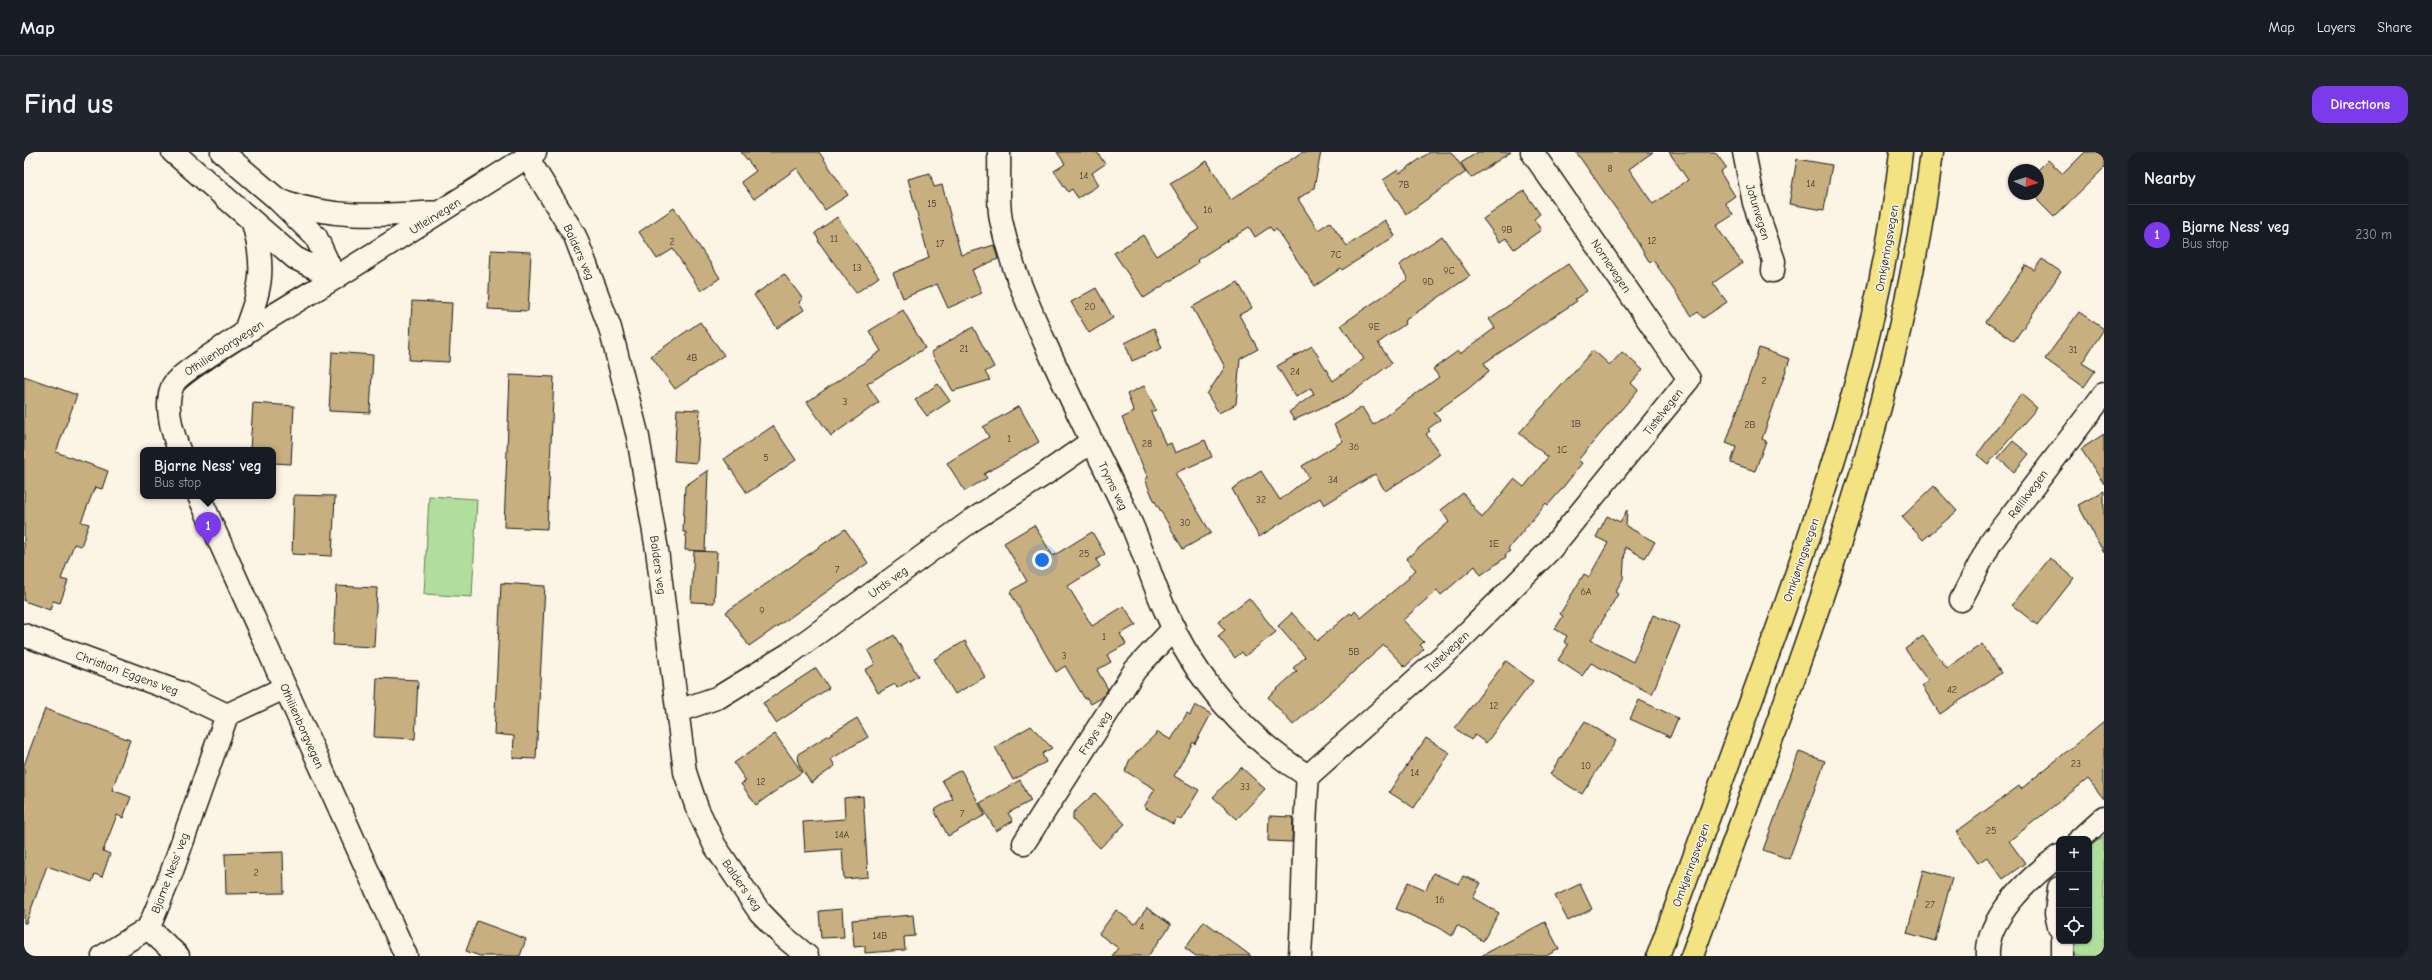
<!DOCTYPE html>
<html lang="en">
<head>
<meta charset="utf-8">
<style>
  :root { --surface:#171b24; --page:#20242c; --text:#f1f3f6; --muted:#9ea1a6; --line:#363941; --accent:#7c3aed }
  body { margin:0; font-family:"Comic Neue",sans-serif; background:var(--page); color:var(--text) }
  .controls { position:absolute; right:12px; bottom:12px; display:grid; overflow:hidden; border-radius:8px; box-shadow:0 1px 3px #0004 }
  .controls button { width:36px; height:36px; display:grid; place-items:center; padding:0; border:0; border-bottom:1px solid var(--line); background:var(--surface); color:var(--text); font:20px sans-serif }
  .compass { position:absolute; left:1984px; top:12px; width:36px; height:36px; border-radius:50%; background:var(--surface); box-shadow:0 1px 3px #0004; rotate:93deg }
  .you { position:absolute; left:1018px; top:408px; width:14px; height:14px; margin:-10px; border:3px solid #fff; border-radius:50%; background:#1a73e8; box-shadow:0 0 0 6px #1a73e833 }
  .badge { display:grid; place-items:center; width:26px; height:26px; border-radius:50%; background:var(--accent); color:#fff; font-size:13px; font-weight:700 }
  .pin { position:absolute; translate:-50% -33px; filter:drop-shadow(0 1px 2px #0008) }
  .pin::after { content:''; position:absolute; top:21px; width:14px; height:12px; background:inherit; clip-path:polygon(0 0,100% 0,50% 100%) }
  .popup { position:absolute; left:116px; top:295px; width:136px; height:52px; box-sizing:border-box; display:grid; place-content:center; border-radius:8px; background:var(--surface); filter:drop-shadow(0 1px 3px #0005); font-size:13px; white-space:nowrap; color:var(--muted) }
  .popup b { font-size:15px; color:var(--text) }
  .popup::after { content:''; position:absolute; left:50%; top:100%; margin-left:-8px; border:8px solid transparent; border-top-color:var(--surface) }
  .list { margin:0; padding:0; list-style:none }
  h2 { display:flex; justify-content:space-between; align-items:center; height:52px; margin:0; padding:0 16px; font-size:17px }
  h2 small { font-size:13px; font-weight:400; color:var(--muted) }
  .list li { display:grid; grid-template-columns:26px 1fr auto; gap:12px; align-items:center; box-sizing:border-box; height:60px; padding:0 16px; border-top:1px solid var(--line) }
  .list b { display:block; font-size:15px; white-space:nowrap }
  .list p { margin:0; font-size:13px; white-space:nowrap; color:var(--muted) }
  .list em { font-size:13px; font-style:normal; color:var(--muted) }
  .icon { flex:none; width:22px; height:22px; fill:none; stroke:currentColor; stroke-width:2; stroke-linecap:round; stroke-linejoin:round }
  .map { position:relative; flex:none; width:2080px; height:804px; overflow:hidden; border-radius:12px }
  header { display:flex; align-items:center; gap:24px; box-sizing:border-box; height:56px; padding:0 20px; background:var(--surface); border-bottom:1px solid var(--line) }
  header strong { font-size:19px }
  nav { display:flex; gap:22px; margin-inline-start:auto; font-size:14px }
  .intro { display:flex; align-items:center; justify-content:space-between; box-sizing:border-box; height:96px; padding:0 24px }
  h1 { margin:0; font-size:28px }
  .button { padding:10px 18px; border-radius:12px; background:var(--accent); color:#fff; font-size:14px; font-weight:700 }
  main { display:flex; gap:24px; padding:0 24px }
  aside { flex:1; background:var(--surface); border-radius:12px; box-shadow:0 1px 3px #0004 }
  .map>svg:first-child { display:block }
  .green { fill:#afde9d; stroke:#667d5c }
  .building { fill:#c8af7f; stroke:#1c1c1c }
  .lines { fill:none; stroke-linecap:round; stroke-linejoin:round }
  .minor-casing { stroke:#1c1c1c; stroke-width:25 }
  .tertiary-casing { stroke:#1c1c1c; stroke-width:25 }
  .secondary-casing { stroke:#1c1c1c; stroke-width:25 }
  .trunk-casing { stroke:#1c1c1c; stroke-width:25 }
  .minor { stroke:#fcf5e5; stroke-width:22 }
  .tertiary { stroke:#fcf5e5; stroke-width:22 }
  .secondary { stroke:#fcf5e5; stroke-width:22 }
  .trunk { stroke:#f4e382; stroke-width:22 }
  .labels { text-anchor:middle; dominant-baseline:central; stroke-width:3; stroke-linejoin:round; paint-order:stroke }
  .number-label { font-size:10px; fill:#474135 }
  .street-label { font-size:12px; fill:#1c1c1c; stroke:#fcf5e5 }
</style>
</head>
<body>
<header>
<strong>Map</strong>
<nav><a>Map</a><a>Layers</a><a>Share</a></nav>
</header>
<div class="intro"><h1>Find us</h1><a class="button">Directions</a></div>
<main>
<div class="map">
<svg width="2080" height="804" viewBox="0 0 2080 804">
  <rect width="100%" height="100%" fill="#fcf5e5"/>
  <filter id="ink" filterUnits="userSpaceOnUse"><feTurbulence type="fractalNoise" baseFrequency=".025" numOctaves="2"/><feDisplacementMap in="SourceGraphic" scale="8" xChannelSelector="R" yChannelSelector="G"/><feConvolveMatrix kernelMatrix="1 2 1 2 8 2 1 2 1" color-interpolation-filters="sRGB"/></filter>
  <g filter="url(#ink)">
    <!-- green -->
    <path class="green" d="M 405,344 L 453,347 L 448,445 L 400,442 Z
      M 2080,684 L 2080,804 L 2048,804 L 2050,789 L 2065,789 L 2065,695 Z"/>
    <!-- building -->
    <path class="building" d="M 717,0 L 795,0 L 824,43 L 801,58 L 773,16 L 730,47 L 717,30 L 732,19 Z
      M 1033,0 L 1073,0 L 1081,12 L 1068,21 L 1075,33 L 1054,46 L 1048,37 L 1044,40 L 1030,19 L 1041,12 Z
      M 1278,0 L 1297,0 L 1290,36 L 1274,47 L 1294,78 L 1306,70 L 1323,94 L 1361,68 L 1371,84 L 1318,118 L 1317,116 L 1291,134 L 1252,77 L 1249,79 L 1246,75 L 1231,85 L 1225,75 L 1173,108 L 1174,111 L 1120,146 L 1090,101 L 1119,83 L 1132,104 L 1175,77 L 1146,31 L 1183,9 L 1207,48 Z
      M 1406,0 L 1427,0 L 1442,20 L 1382,62 L 1359,28 L 1374,18 L 1376,21 Z
      M 1454,0 L 1487,0 L 1447,26 L 1437,11 Z
      M 1552,0 L 1629,0 L 1605,17 L 1629,52 L 1664,28 L 1645,0 L 1691,0 L 1702,15 L 1696,20 L 1711,44 L 1701,51 L 1709,63 L 1692,74 L 1718,111 L 1689,131 L 1703,150 L 1679,166 L 1674,160 L 1668,164 L 1629,108 L 1626,111 L 1602,71 Z
      M 2061,0 L 2080,0 L 2080,16 L 2030,65 L 2014,49 L 2014,18 L 2024,8 L 2039,22 Z
      M 1773,7 L 1808,13 L 1800,58 L 1765,52 Z
      M 906,21 L 910,35 L 918,33 L 937,103 L 970,93 L 974,107 L 948,118 L 958,141 L 924,156 L 913,132 L 879,146 L 869,121 L 905,106 L 884,27 Z
      M 1500,39 L 1516,62 L 1510,67 L 1517,78 L 1490,97 L 1482,86 L 1476,90 L 1459,67 Z
      M 650,56 L 696,126 L 677,139 L 649,97 L 633,107 L 615,80 Z
      M 813,65 L 855,125 L 832,141 L 794,89 L 795,88 L 791,81 Z
      M 1418,84 L 1446,124 L 1380,169 L 1381,172 L 1354,191 L 1368,211 L 1323,244 L 1270,268 L 1265,260 L 1290,242 L 1287,236 L 1272,245 L 1253,214 L 1288,194 L 1309,229 L 1340,207 L 1317,173 L 1384,127 L 1375,113 Z
      M 467,98 L 507,100 L 504,159 L 464,157 Z
      M 2018,107 L 2037,120 L 1990,189 L 1962,170 L 2002,113 L 2010,118 Z
      M 1544,112 L 1563,139 L 1551,147 L 1553,149 L 1460,211 L 1465,219 L 1444,237 L 1410,261 L 1416,268 L 1404,277 L 1406,279 L 1402,282 L 1416,302 L 1392,320 L 1361,339 L 1351,322 L 1300,353 L 1296,346 L 1235,385 L 1208,337 L 1237,319 L 1256,348 L 1285,325 L 1278,314 L 1319,289 L 1310,273 L 1338,255 L 1349,273 L 1415,225 L 1409,217 L 1434,199 L 1436,202 L 1471,176 L 1465,167 Z
      M 760,122 L 779,147 L 775,150 L 780,158 L 753,176 L 730,143 Z
      M 1214,130 L 1228,156 L 1215,163 L 1234,197 L 1216,207 L 1212,252 L 1195,261 L 1183,242 L 1201,215 L 1168,155 Z
      M 1072,136 L 1089,166 L 1065,181 L 1047,150 Z
      M 388,149 L 428,151 L 425,210 L 385,208 Z
      M 879,158 L 901,196 L 843,232 L 855,250 L 807,284 L 783,250 L 857,199 L 845,179 Z
      M 2055,160 L 2080,177 L 2058,211 L 2071,219 L 2060,235 L 2021,207 Z
      M 676,170 L 700,203 L 651,237 L 627,204 Z
      M 949,175 L 970,215 L 961,220 L 966,228 L 929,239 L 907,200 Z
      M 1130,176 L 1138,196 L 1108,209 L 1101,191 Z
      M 1735,196 L 1766,207 L 1738,287 L 1742,289 L 1731,319 L 1707,311 L 1712,295 L 1702,291 Z
      M 1569,198 L 1586,213 L 1598,200 L 1619,218 L 1607,231 L 1614,238 L 1554,308 L 1558,311 L 1537,338 L 1524,353 L 1522,351 L 1484,397 L 1486,399 L 1481,403 L 1482,405 L 1457,423 L 1451,414 L 1417,443 L 1413,438 L 1379,468 L 1400,490 L 1396,493 L 1400,497 L 1381,515 L 1360,493 L 1269,573 L 1244,545 L 1273,519 L 1269,516 L 1281,505 L 1254,474 L 1268,461 L 1293,489 L 1326,461 L 1328,463 L 1331,459 L 1337,466 L 1385,426 L 1384,424 L 1392,418 L 1382,407 L 1425,370 L 1417,358 L 1439,341 L 1458,366 L 1490,327 L 1500,335 L 1524,305 L 1495,281 Z
      M 308,200 L 349,203 L 346,261 L 305,259 Z
      M 486,223 L 530,225 L 523,377 L 480,375 Z
      M 0,224 L 53,243 L 32,300 L 84,319 L 78,337 L 71,335 L 57,370 L 65,372 L 57,394 L 50,392 L 37,427 L 44,429 L 36,451 L 29,449 L 26,458 L 0,449 Z
      M 914,232 L 926,249 L 903,264 L 891,248 Z
      M 1120,234 L 1132,258 L 1127,260 L 1142,293 L 1147,291 L 1151,301 L 1181,288 L 1188,305 L 1151,321 L 1187,381 L 1159,397 L 1129,346 L 1121,327 L 1124,326 L 1098,266 L 1110,260 L 1103,242 Z
      M 1997,242 L 2013,256 L 1964,312 L 1953,303 Z
      M 229,251 L 270,254 L 267,312 L 249,311 L 249,298 L 226,298 Z
      M 995,254 L 1015,290 L 960,322 L 963,326 L 941,339 L 923,311 L 965,285 L 959,275 Z
      M 653,257 L 676,258 L 673,311 L 650,309 Z
      M 749,274 L 772,308 L 723,341 L 700,307 Z
      M 2080,282 L 2080,332 L 2057,297 Z
      M 1989,289 L 2005,302 L 1990,320 L 1974,306 Z
      M 684,318 L 681,399 L 661,398 L 662,380 L 659,380 L 661,334 Z
      M 1910,334 L 1933,359 L 1899,388 L 1878,365 Z
      M 2080,339 L 2080,401 L 2054,353 Z
      M 270,343 L 311,344 L 308,404 L 268,402 Z
      M 1603,358 L 1602,374 L 1631,390 L 1621,406 L 1601,395 L 1599,427 L 1591,440 L 1594,442 L 1567,488 L 1609,510 L 1629,463 L 1656,474 L 1628,542 L 1567,511 L 1558,524 L 1534,508 L 1544,493 L 1540,490 L 1543,484 L 1531,477 L 1539,464 L 1536,462 L 1560,422 L 1565,425 L 1584,391 L 1572,385 L 1583,364 L 1596,370 Z
      M 1010,373 L 1029,404 L 1068,380 L 1081,402 L 1072,408 L 1076,414 L 1044,434 L 1068,474 L 1100,454 L 1112,473 L 1096,482 L 1102,492 L 1083,503 L 1087,510 L 1073,518 L 1084,537 L 1079,545 L 1067,552 L 1063,546 L 1061,547 L 1041,514 L 1032,520 L 986,440 L 1003,429 L 980,391 Z
      M 821,377 L 844,411 L 725,494 L 702,460 Z
      M 670,399 L 693,400 L 690,451 L 667,450 Z
      M 2026,406 L 2050,426 L 2013,473 L 1988,453 Z
      M 477,431 L 521,434 L 512,607 L 489,606 L 490,584 L 470,582 Z
      M 312,434 L 353,436 L 350,495 L 309,493 Z
      M 1225,446 L 1252,480 L 1221,504 L 1218,500 L 1211,506 L 1194,484 L 1201,478 L 1194,470 Z
      M 870,483 L 894,524 L 873,536 L 871,532 L 854,541 L 841,518 L 851,512 L 844,499 Z
      M 1899,484 L 1923,516 L 1958,492 L 1977,521 L 1916,562 L 1898,534 L 1904,529 L 1881,497 Z
      M 941,489 L 961,525 L 931,542 L 910,507 Z
      M 1482,509 L 1509,529 L 1462,591 L 1451,583 L 1447,588 L 1431,576 Z
      M 792,516 L 805,536 L 752,571 L 739,551 Z
      M 353,526 L 394,528 L 391,587 L 350,585 Z
      M 1615,548 L 1654,566 L 1646,585 L 1606,567 Z
      M 1171,553 L 1187,562 L 1171,592 L 1169,590 L 1150,624 L 1175,638 L 1157,668 L 1153,665 L 1149,672 L 1120,655 L 1131,637 L 1101,619 L 1106,607 L 1134,580 L 1147,588 L 1163,561 L 1166,563 Z
      M 21,557 L 106,588 L 88,638 L 107,645 L 99,666 L 93,663 L 79,699 L 86,702 L 78,725 L 71,722 L 68,730 L 23,714 L 2,771 L 0,771 L 0,613 Z
      M 833,566 L 844,585 L 807,607 L 811,614 L 787,631 L 775,613 L 774,602 Z
      M 1561,569 L 1592,589 L 1558,642 L 1526,622 Z
      M 2080,569 L 2080,647 L 2064,627 L 1985,689 L 2001,711 L 1979,727 L 1963,705 L 1954,711 L 1932,680 L 1995,634 L 1997,637 Z
      M 1007,574 L 1028,596 L 1018,602 L 1022,610 L 989,628 L 971,595 Z
      M 751,582 L 778,620 L 732,653 L 717,632 L 722,629 L 710,611 Z
      M 1402,586 L 1426,601 L 1390,656 L 1365,640 Z
      M 1775,600 L 1801,609 L 1765,707 L 1739,698 Z
      M 1217,615 L 1241,637 L 1213,667 L 1189,645 Z
      M 937,618 L 961,663 L 924,684 L 910,658 L 929,647 L 918,628 Z
      M 996,628 L 1007,649 L 984,661 L 989,669 L 972,679 L 956,651 Z
      M 1071,641 L 1101,672 L 1076,696 L 1049,668 L 1049,661 Z
      M 839,644 L 844,725 L 820,727 L 818,697 L 781,700 L 779,670 L 821,667 L 820,646 Z
      M 1245,664 L 1269,665 L 1268,690 L 1244,689 Z
      M 259,700 L 260,741 L 202,742 L 201,702 Z
      M 1899,718 L 1928,726 L 1911,789 L 1883,781 Z
      M 1409,721 L 1435,732 L 1439,724 L 1457,731 L 1449,746 L 1475,761 L 1459,789 L 1433,773 L 1428,784 L 1414,775 L 1372,757 L 1384,730 L 1402,738 Z
      M 1556,732 L 1568,757 L 1544,769 L 1531,744 Z
      M 1123,756 L 1147,773 L 1124,804 L 1088,804 L 1094,796 L 1075,782 L 1092,758 L 1111,772 Z
      M 818,757 L 820,785 L 797,786 L 795,759 Z
      M 889,763 L 891,784 L 880,785 L 881,798 L 841,801 L 841,794 L 830,795 L 828,768 Z
      M 453,769 L 502,787 L 496,804 L 456,804 L 442,799 Z
      M 1180,769 L 1227,804 L 1172,804 L 1161,796 Z
      M 1521,770 L 1535,797 L 1522,804 L 1457,804 Z"/>
    <g class="lines">
      <defs>
        <path id="minor" d="M 975,0 C 976,22 973,47 977,68 C 986,112 1004,153 1022,193 C 1047,249 1075,303 1101,358 C 1117,390 1126,425 1141,458 C 1170,526 1222,586 1284,624
          M 1720,0 L 1730,51 L 1750,109 L 1749,119
          M 503,5 L 551,84 L 586,176 L 614,285 L 633,398 L 661,620 L 673,656 L 691,694 L 735,759 L 759,784 L 783,804
          M 1937,448 L 1967,390 L 2080,242
          M 0,483 L 157,541 L 203,563
          M 654,559 L 695,545 L 765,502 L 947,369 L 1021,322 L 1067,290
          M 2056,687 L 2080,665
          M 1000,691 L 1111,518 L 1150,476
          M 2035,736 L 2032,761 L 2035,775
          M 124,776 L 154,804
          M 2039,789 L 2039,804
          M 79,804 L 124,776 L 128,768 L 147,722 L 203,563 L 260,536
          M 1276,804 C 1280,744 1279,684 1284,624 L 1432,492 L 1526,398 L 1665,227 L 1508,0
          M 1964,804 C 1961,767 2007,724 2035,704"/>
        <path id="tertiary" d="M 155,298 C 148,280 140,252 149,233 C 154,219 288,140 311,126
          M 175,344 L 382,804"/>
        <path id="secondary" d="M 149,0 L 271,106 L 311,126
          M 198,0 L 252,46 L 292,85 L 311,126
          M 259,49 C 310,68 362,63 416,60
          M 311,126 L 511,0
          M 219,184 C 236,138 243,120 229,71"/>
        <path id="trunk" d="M 1634,804 C 1673,698 1712,592 1750,486 C 1806,328 1859,167 1877,0
          M 1668,804 C 1763,541 1872,279 1908,0"/>
      </defs>
      <!-- minor casing -->
      <use href="#minor" class="minor-casing"/>
      <!-- tertiary casing -->
      <use href="#tertiary" class="tertiary-casing"/>
      <!-- secondary casing -->
      <use href="#secondary" class="secondary-casing"/>
      <!-- trunk casing -->
      <use href="#trunk" class="trunk-casing"/>
      <!-- minor -->
      <use href="#minor" class="minor"/>
      <!-- tertiary -->
      <use href="#tertiary" class="tertiary"/>
      <!-- secondary -->
      <use href="#secondary" class="secondary"/>
      <!-- trunk -->
      <use href="#trunk" class="trunk"/>
    </g>
  </g>
  <g class="labels">
    <!-- number labels -->
    <g class="number-label">
      <text x="1586" y="17">8</text>
      <text x="1060" y="24">14</text>
      <text x="1787" y="32">14</text>
      <text x="1380" y="33">7B</text>
      <text x="908" y="52">15</text>
      <text x="1184" y="58">16</text>
      <text x="1483" y="78">9B</text>
      <text x="810" y="87">11</text>
      <text x="1628" y="89">12</text>
      <text x="648" y="90">2</text>
      <text x="916" y="92">17</text>
      <text x="1312" y="103">7C</text>
      <text x="833" y="116">13</text>
      <text x="1425" y="119">9C</text>
      <text x="1404" y="130">9D</text>
      <text x="1066" y="155">20</text>
      <text x="1350" y="175">9E</text>
      <text x="940" y="197">21</text>
      <text x="2049" y="198">31</text>
      <text x="668" y="206">4B</text>
      <text x="1271" y="220">24</text>
      <text x="1740" y="229">2</text>
      <text x="821" y="250">3</text>
      <text x="1552" y="272">1B</text>
      <text x="1726" y="273">2B</text>
      <text x="985" y="287">1</text>
      <text x="1123" y="292">28</text>
      <text x="1330" y="295">36</text>
      <text x="1538" y="298">1C</text>
      <text x="742" y="306">5</text>
      <text x="1309" y="328">34</text>
      <text x="1237" y="348">32</text>
      <text x="1161" y="371">30</text>
      <text x="1470" y="392">1E</text>
      <text x="1060" y="402">25</text>
      <text x="813" y="418">7</text>
      <text x="1562" y="440">6A</text>
      <text x="738" y="459">9</text>
      <text x="1080" y="485">1</text>
      <text x="1330" y="500">5B</text>
      <text x="1040" y="504">3</text>
      <text x="1928" y="538">42</text>
      <text x="1470" y="554">12</text>
      <text x="2052" y="612">23</text>
      <text x="1562" y="614">10</text>
      <text x="1391" y="621">14</text>
      <text x="737" y="630">12</text>
      <text x="1221" y="635">33</text>
      <text x="938" y="662">7</text>
      <text x="1967" y="679">25</text>
      <text x="818" y="683">14A</text>
      <text x="232" y="721">2</text>
      <text x="1416" y="748">16</text>
      <text x="1906" y="753">27</text>
      <text x="1118" y="775">4</text>
      <text x="856" y="784">14B</text>
    </g>
    <!-- street labels -->
    <g class="street-label">
      <text transform="translate(1734 60) rotate(73)">Jotunvegen</text>
      <text transform="translate(411 64) rotate(-32)">Utleirvegen</text>
      <text transform="translate(1863 96) rotate(-80)">Omkjøringsvegen</text>
      <text transform="translate(555 100) rotate(66)">Balders veg</text>
      <text transform="translate(1587 114) rotate(56)">Nornevegen</text>
      <text transform="translate(200 196) rotate(-33)">Othilienborgvegen</text>
      <text transform="translate(1639 260) rotate(-52)">Tistelvegen</text>
      <text transform="translate(1089 334) rotate(64)">Tryms veg</text>
      <text transform="translate(2004 342) rotate(-53)">Røllikvegen</text>
      <text transform="translate(1777 408) rotate(-71)">Omkjøringsvegen</text>
      <text transform="translate(634 413) rotate(82)">Balders veg</text>
      <text transform="translate(864 430) rotate(-36)">Urds veg</text>
      <text transform="translate(1423 500) rotate(-43)">Tistelvegen</text>
      <text transform="translate(103 521) rotate(20)">Christian Eggens veg</text>
      <text transform="translate(278 574) rotate(66)">Othilienborgvegen</text>
      <text transform="translate(1071 581) rotate(-57)">Frøys veg</text>
      <text transform="translate(1667 713) rotate(-70)">Omkjøringsvegen</text>
      <text transform="translate(146 721) rotate(-69)">Bjarne Ness' veg</text>
      <text transform="translate(718 733) rotate(55)">Balders veg</text>
    </g>
  </g>
</svg>
<div class="controls">
<button>+</button>
<button>−</button>
<button><svg class="icon" aria-label="locate" viewBox="0 0 24 24"><circle cx="12" cy="12" r="6"/><path d="M12 2v4M12 18v4M2 12h4M18 12h4"/></svg></button>
</div>
<svg class="compass" viewBox="-18 -18 36 36"><path d="M0-13l5 13h-10z" fill="#e53935"/><path d="M0 13l5-13h-10z" fill="#9ea1a6"/></svg>
<div class="you"></div>
<div class="pin badge" style="left:184px;top:393px">1</div>
<div class="popup"><b>Bjarne Ness' veg</b>Bus stop</div>
</div>
<aside>
<h2>Nearby<small></small></h2>
<ul class="list">
<li><span class="badge">1</span><div><b>Bjarne Ness' veg</b><p>Bus stop</p></div><em>230 m</em></li>
</ul>
</aside>
</main>
</body>
</html>
